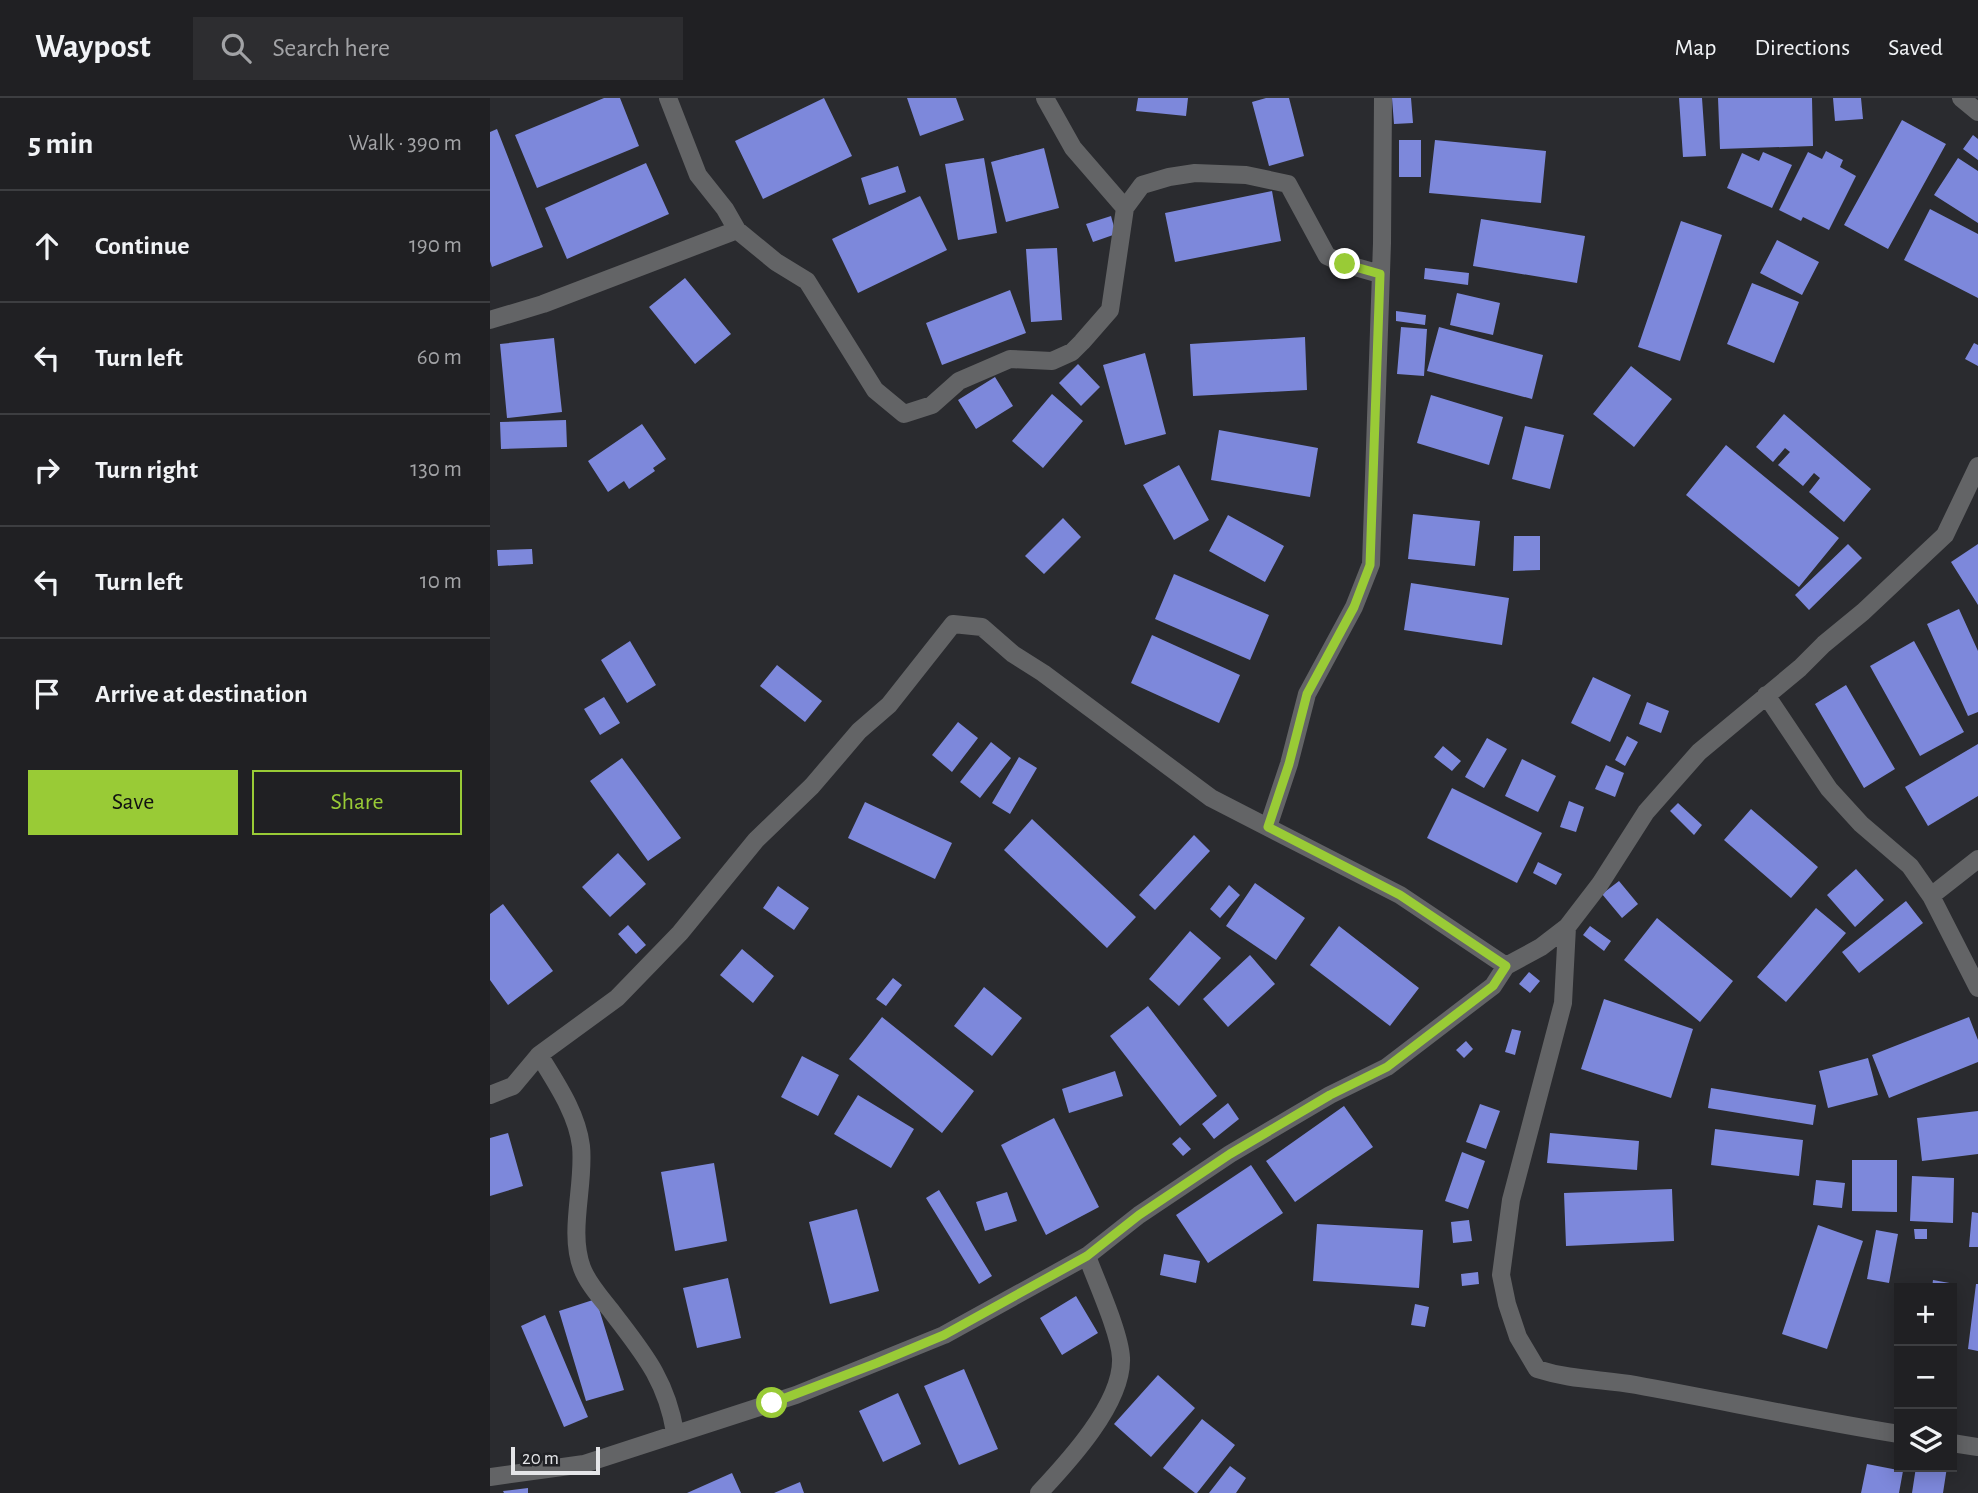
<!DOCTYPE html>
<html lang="en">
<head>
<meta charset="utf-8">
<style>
  :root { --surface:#202023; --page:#2d2d30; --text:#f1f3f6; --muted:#a2a3a6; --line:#3d3e41; --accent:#99cb36 }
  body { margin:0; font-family:"Alegreya Sans",sans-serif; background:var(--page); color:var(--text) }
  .controls { position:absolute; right:21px; bottom:21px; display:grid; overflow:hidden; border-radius:0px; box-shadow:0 4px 18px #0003 }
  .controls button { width:63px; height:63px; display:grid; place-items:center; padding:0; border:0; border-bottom:2px solid var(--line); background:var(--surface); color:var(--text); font:35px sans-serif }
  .scale { position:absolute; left:21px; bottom:18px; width:89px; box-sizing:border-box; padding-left:7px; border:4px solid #e4e5e8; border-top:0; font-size:19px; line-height:24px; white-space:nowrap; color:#e4e5e8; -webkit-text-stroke:5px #202125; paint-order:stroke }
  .stop { position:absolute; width:21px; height:21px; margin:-16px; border:5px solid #99cb36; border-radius:50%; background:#fff }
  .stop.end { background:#99cb36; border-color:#fff; box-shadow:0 2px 7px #0008 }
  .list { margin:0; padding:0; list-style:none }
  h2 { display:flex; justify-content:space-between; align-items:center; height:91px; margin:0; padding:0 28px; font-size:30px }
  h2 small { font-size:23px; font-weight:400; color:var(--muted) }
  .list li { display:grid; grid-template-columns:46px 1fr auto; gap:21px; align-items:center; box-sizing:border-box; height:112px; padding:0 28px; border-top:2px solid var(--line) }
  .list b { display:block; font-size:26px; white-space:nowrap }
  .list em { font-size:23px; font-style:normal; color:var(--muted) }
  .actions { display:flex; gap:14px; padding:21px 28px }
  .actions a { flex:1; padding:16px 0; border:2px solid var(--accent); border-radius:0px; text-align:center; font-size:24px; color:var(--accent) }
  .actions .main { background:var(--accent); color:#111 }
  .icon { flex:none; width:38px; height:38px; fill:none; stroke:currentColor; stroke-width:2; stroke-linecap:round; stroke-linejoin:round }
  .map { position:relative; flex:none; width:1488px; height:1395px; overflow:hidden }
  header { display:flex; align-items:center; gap:42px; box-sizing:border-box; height:98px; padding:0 35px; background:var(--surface); border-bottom:2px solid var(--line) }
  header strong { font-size:33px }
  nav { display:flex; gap:38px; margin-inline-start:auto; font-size:24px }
  .search { width:490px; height:63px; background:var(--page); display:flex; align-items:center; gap:18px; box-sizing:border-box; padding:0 24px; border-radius:0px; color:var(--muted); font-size:26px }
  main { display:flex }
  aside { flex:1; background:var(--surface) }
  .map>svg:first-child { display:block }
  .building { fill:#7d88db }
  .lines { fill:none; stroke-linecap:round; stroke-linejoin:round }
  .street { stroke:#636466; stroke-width:18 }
  .route { stroke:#99cb36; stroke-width:9 }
</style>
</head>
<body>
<header>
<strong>Waypost</strong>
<div class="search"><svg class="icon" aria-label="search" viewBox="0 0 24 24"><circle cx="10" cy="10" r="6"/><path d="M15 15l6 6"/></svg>Search here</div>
<nav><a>Map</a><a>Directions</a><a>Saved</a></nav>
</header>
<main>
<aside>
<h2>5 min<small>Walk · 390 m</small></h2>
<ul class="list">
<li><svg class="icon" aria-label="ahead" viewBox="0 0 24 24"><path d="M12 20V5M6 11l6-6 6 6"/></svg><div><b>Continue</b></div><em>190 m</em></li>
<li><svg class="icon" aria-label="left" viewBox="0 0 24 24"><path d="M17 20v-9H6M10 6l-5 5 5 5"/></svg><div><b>Turn left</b></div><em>60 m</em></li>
<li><svg class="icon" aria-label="right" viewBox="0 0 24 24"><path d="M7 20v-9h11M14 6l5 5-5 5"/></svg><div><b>Turn right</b></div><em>130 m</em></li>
<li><svg class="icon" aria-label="left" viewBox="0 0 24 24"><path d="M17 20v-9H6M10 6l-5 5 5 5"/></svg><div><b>Turn left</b></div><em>10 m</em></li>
<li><svg class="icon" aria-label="arrive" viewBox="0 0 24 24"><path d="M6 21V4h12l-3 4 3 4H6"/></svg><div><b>Arrive at destination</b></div></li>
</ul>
<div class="actions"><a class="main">Save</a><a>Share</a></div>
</aside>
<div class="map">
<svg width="1488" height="1395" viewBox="0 0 1488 1395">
  <rect width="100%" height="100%" fill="#2a2b2f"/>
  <!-- building -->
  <path class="building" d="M 114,0 L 130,0 L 149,48 L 47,90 L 25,37 Z
    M 334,0 L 362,58 L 273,101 L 245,43 Z
    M 417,0 L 466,0 L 474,22 L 430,38 Z
    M 648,0 L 698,0 L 696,18 L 646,13 Z
    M 776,0 L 799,0 L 814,58 L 779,68 L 762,4 Z
    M 902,0 L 921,0 L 923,25 L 904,26 Z
    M 1189,0 L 1212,0 L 1216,58 L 1193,59 Z
    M 1228,0 L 1322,0 L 1323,48 L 1230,51 Z
    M 1343,0 L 1371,0 L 1373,21 L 1345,23 Z
    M 1412,22 L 1456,46 L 1398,151 L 1354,127 Z
    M 7,31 L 53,149 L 2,169 L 0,163 L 0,34 Z
    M 1483,37 L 1488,41 L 1488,62 L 1473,51 Z
    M 909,42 L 931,42 L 931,79 L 909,79 Z
    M 945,42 L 1056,53 L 1051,105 L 939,95 Z
    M 554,50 L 569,110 L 516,124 L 501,64 Z
    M 1336,53 L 1353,62 L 1350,69 L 1366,78 L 1339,132 L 1313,119 L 1311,123 L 1289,112 L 1318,54 L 1332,61 Z
    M 1273,54 L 1302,67 L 1282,110 L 1237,90 L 1252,55 L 1269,63 Z
    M 494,60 L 507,135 L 468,142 L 455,66 Z
    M 1468,60 L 1488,73 L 1488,125 L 1444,97 Z
    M 156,65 L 179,116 L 77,161 L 55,110 Z
    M 408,68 L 416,94 L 379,107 L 371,80 Z
    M 782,93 L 791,143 L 685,164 L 675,115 Z
    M 430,98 L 457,152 L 368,195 L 342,141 Z
    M 1440,111 L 1488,136 L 1488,200 L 1414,162 Z
    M 621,118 L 626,136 L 603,144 L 596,126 Z
    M 991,121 L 1095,138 L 1087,185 L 983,168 Z
    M 1191,123 L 1232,137 L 1190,263 L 1148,249 Z
    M 1287,142 L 1329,164 L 1312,197 L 1270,175 Z
    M 567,150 L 572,222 L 541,224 L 536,151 Z
    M 935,170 L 979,175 L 978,187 L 934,181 Z
    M 195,180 L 241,236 L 205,266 L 159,209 Z
    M 1262,185 L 1309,204 L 1284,265 L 1237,246 Z
    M 520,192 L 536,235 L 452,267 L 436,225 Z
    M 967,195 L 1010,205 L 1003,237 L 960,227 Z
    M 906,213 L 936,217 L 935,227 L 906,223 Z
    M 911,229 L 937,231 L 934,278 L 907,276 Z
    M 949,229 L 1053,257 L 1042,301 L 937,273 Z
    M 815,239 L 817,292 L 703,298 L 700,246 Z
    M 64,240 L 72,314 L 17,320 L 10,246 Z
    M 1484,245 L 1488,247 L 1488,268 L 1475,261 Z
    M 655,255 L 676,336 L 635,347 L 613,267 Z
    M 588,266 L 610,289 L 591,308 L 569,285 Z
    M 1141,268 L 1182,301 L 1144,349 L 1103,316 Z
    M 505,279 L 523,308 L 486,331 L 468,302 Z
    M 562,296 L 593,323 L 553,370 L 522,343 Z
    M 941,297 L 1013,319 L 999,367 L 927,345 Z
    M 1294,316 L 1381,391 L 1354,424 L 1319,394 L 1330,380 L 1324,375 L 1313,388 L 1288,367 L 1300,354 L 1295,350 L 1283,364 L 1266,349 Z
    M 76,322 L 77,349 L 11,351 L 10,324 Z
    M 152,326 L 176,361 L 163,370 L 165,373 L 139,391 L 134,383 L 118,394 L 98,363 Z
    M 1035,328 L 1074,337 L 1060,391 L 1022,381 Z
    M 729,332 L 828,350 L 820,399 L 721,382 Z
    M 1236,347 L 1349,440 L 1309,489 L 1196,397 Z
    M 689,367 L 719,422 L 684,442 L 653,387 Z
    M 923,416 L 990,423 L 985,468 L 918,461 Z
    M 738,417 L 794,448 L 775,484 L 719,453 Z
    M 573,420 L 591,439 L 554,476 L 535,458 Z
    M 1024,438 L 1050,438 L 1050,472 L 1023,473 Z
    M 1358,446 L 1372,460 L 1319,512 L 1305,497 Z
    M 1488,446 L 1488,507 L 1461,464 Z
    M 42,451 L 43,466 L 8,468 L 7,452 Z
    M 684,476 L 779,517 L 760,562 L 665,521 Z
    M 921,485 L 1019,500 L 1012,547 L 914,532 Z
    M 1469,511 L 1488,553 L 1488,614 L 1478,618 L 1437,526 Z
    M 662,537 L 750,577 L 729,625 L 641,585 Z
    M 140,543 L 166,587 L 137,605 L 111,562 Z
    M 1424,543 L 1474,634 L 1430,658 L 1380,568 Z
    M 287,567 L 332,603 L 315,624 L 270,588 Z
    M 1103,579 L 1141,597 L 1120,644 L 1081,625 Z
    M 1356,587 L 1405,671 L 1374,690 L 1325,606 Z
    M 114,599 L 130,625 L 110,637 L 94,611 Z
    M 1157,604 L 1179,613 L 1171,635 L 1149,626 Z
    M 468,624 L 488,640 L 462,674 L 442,657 Z
    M 1137,638 L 1148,644 L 1135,668 L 1125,662 Z
    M 997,640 L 1017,651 L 994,690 L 975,679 Z
    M 501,644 L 521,660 L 490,700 L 470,684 Z
    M 1488,646 L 1488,698 L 1438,728 L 1415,689 Z
    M 953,648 L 971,663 L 962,673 L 944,659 Z
    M 529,659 L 547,670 L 520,716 L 502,705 Z
    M 132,660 L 191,740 L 158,763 L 100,683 Z
    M 1032,661 L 1066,678 L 1048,714 L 1015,698 Z
    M 1116,667 L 1134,675 L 1125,699 L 1105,691 Z
    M 962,690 L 1052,735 L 1027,785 L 937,740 Z
    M 1079,703 L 1094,709 L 1086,734 L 1070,729 Z
    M 375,704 L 462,745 L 445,781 L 358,740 Z
    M 1188,705 L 1212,727 L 1204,737 L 1180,713 Z
    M 1261,711 L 1328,769 L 1301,800 L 1234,742 Z
    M 542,721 L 646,819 L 617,850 L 514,752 Z
    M 704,737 L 720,753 L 665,812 L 649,797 Z
    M 128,755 L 156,786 L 120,819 L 92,789 Z
    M 1048,764 L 1072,776 L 1066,787 L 1043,775 Z
    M 1366,771 L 1394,802 L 1365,829 L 1337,797 Z
    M 1129,783 L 1148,806 L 1132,820 L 1112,796 Z
    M 765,785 L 815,820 L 786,862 L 736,828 Z
    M 739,787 L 750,797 L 730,820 L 720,811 Z
    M 288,788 L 319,810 L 304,832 L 273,810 Z
    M 1416,803 L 1433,825 L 1369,875 L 1352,854 Z
    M 13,806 L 63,873 L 18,907 L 0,882 L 0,816 Z
    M 1326,810 L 1356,835 L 1296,904 L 1267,879 Z
    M 1167,820 L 1243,883 L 1210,924 L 1134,862 Z
    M 138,827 L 156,847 L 146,856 L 128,836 Z
    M 849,828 L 929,890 L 900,928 L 820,867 Z
    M 1100,828 L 1121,843 L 1114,853 L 1093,837 Z
    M 700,833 L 731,860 L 689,908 L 659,881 Z
    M 252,851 L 284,878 L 263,905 L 230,877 Z
    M 760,857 L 785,886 L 738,929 L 713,901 Z
    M 1039,874 L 1050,883 L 1040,895 L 1029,886 Z
    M 403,880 L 412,887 L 396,908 L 386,901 Z
    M 494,889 L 532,920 L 502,958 L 464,928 Z
    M 1114,901 L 1203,931 L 1181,1000 L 1091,971 Z
    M 658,908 L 727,998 L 690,1028 L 620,938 Z
    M 392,919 L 484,993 L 452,1035 L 359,961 Z
    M 1479,919 L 1488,942 L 1488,964 L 1399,1000 L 1382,957 Z
    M 1022,931 L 1031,933 L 1025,957 L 1015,954 Z
    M 976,943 L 983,951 L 974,960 L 966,952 Z
    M 312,958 L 349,977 L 328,1018 L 291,999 Z
    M 1378,960 L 1388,997 L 1338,1010 L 1329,973 Z
    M 625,973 L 633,998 L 579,1015 L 572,991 Z
    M 1221,990 L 1326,1007 L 1323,1027 L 1218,1010 Z
    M 368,997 L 424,1031 L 401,1070 L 344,1036 Z
    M 738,1005 L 749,1021 L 724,1041 L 712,1026 Z
    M 990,1006 L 1010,1013 L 996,1051 L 976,1044 Z
    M 854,1008 L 883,1049 L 805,1104 L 776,1063 Z
    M 1488,1013 L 1488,1056 L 1432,1063 L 1427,1020 Z
    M 564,1020 L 609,1109 L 556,1137 L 511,1047 Z
    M 1225,1031 L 1313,1042 L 1309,1078 L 1221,1067 Z
    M 18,1035 L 33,1088 L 0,1098 L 0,1040 Z
    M 1060,1035 L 1149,1043 L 1147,1072 L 1057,1065 Z
    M 690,1039 L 701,1051 L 693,1058 L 682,1046 Z
    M 972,1054 L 995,1063 L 978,1111 L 955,1103 Z
    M 1362,1062 L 1407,1062 L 1407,1114 L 1362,1113 Z
    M 224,1065 L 237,1143 L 185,1153 L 171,1074 Z
    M 761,1067 L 793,1115 L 718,1165 L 686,1117 Z
    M 1422,1078 L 1464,1080 L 1463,1125 L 1420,1123 Z
    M 1326,1082 L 1355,1085 L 1352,1110 L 1323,1107 Z
    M 1182,1091 L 1184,1143 L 1076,1148 L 1074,1095 Z
    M 449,1092 L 502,1178 L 489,1186 L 436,1100 Z
    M 517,1094 L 527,1123 L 495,1133 L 486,1104 Z
    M 367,1111 L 389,1193 L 340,1206 L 319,1124 Z
    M 1482,1114 L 1488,1115 L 1488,1149 L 1479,1149 Z
    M 979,1122 L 982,1143 L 963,1145 L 961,1124 Z
    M 827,1126 L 933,1132 L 929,1190 L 823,1183 Z
    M 1328,1127 L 1373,1143 L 1337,1251 L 1292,1236 Z
    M 1424,1131 L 1437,1131 L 1437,1141 L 1425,1141 Z
    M 1386,1132 L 1408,1136 L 1399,1185 L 1377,1181 Z
    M 674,1156 L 710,1163 L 706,1185 L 670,1177 Z
    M 988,1174 L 989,1186 L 972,1188 L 971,1176 Z
    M 238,1180 L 251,1240 L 207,1250 L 193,1190 Z
    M 1443,1182 L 1465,1186 L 1464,1190 L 1442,1190 Z
    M 1486,1186 L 1488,1186 L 1488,1253 L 1478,1251 Z
    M 586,1198 L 608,1235 L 572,1257 L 550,1220 Z
    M 106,1201 L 134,1292 L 96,1303 L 69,1213 Z
    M 925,1206 L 939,1209 L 935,1229 L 921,1227 Z
    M 55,1217 L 98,1319 L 74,1329 L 31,1228 Z
    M 474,1271 L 508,1351 L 469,1367 L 434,1288 Z
    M 668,1277 L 705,1310 L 661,1359 L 624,1326 Z
    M 408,1295 L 431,1346 L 393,1364 L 369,1313 Z
    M 712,1321 L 745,1347 L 707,1395 L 705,1395 L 673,1370 Z
    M 1377,1366 L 1413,1373 L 1409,1395 L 1371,1395 Z
    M 740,1368 L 756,1380 L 746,1395 L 719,1395 Z
    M 1426,1369 L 1457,1369 L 1453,1395 L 1422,1395 Z
    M 242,1375 L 251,1395 L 197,1395 Z
    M 310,1384 L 314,1395 L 284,1395 Z
    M 38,1390 L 38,1395 L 14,1395 L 13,1393 Z"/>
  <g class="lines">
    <!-- street -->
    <path class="street" d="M 178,0 L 208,77 L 235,111 L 247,132 L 286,164 L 317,183 L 385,292 L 414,316 L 442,307 L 469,283 L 520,261 L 562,263 L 582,254 L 592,244 L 620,212 L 635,110 L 652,87 L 679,79 L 705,75 L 756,77 L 798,86 L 837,158 L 855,166 L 890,176
      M 555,0 L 583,50 L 635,110
      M 1471,0 L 1488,14
      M 0,222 L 53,206 L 247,132
      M 1276,597 L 1339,691 L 1371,726 L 1420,768 L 1441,798 L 1488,890
      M 778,729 L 799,666 L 817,596 L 864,509 L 881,466 L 892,145 L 893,0
      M 1441,798 L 1488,761
      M 1077,829 L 1073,905 L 1021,1102 L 1011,1177 L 1017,1206 L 1028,1239 L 1047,1271 C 1081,1282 1111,1281 1146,1287 C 1234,1303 1321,1322 1409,1336
      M 49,957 C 66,985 87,1015 91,1048 C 95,1087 78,1133 92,1170 C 98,1186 112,1201 122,1214 C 153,1255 176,1281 185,1334
      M 0,997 L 23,988 L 49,957 L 127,900 L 190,835 L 266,742 L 322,688 L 369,633 L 399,607 L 463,526 L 492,529 L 523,556 L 553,575 L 721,700 L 910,797 L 1016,868
      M 1462,1345 L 1488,1349
      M 0,1379 L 94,1366 L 306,1297 L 454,1237 L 597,1158 L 649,1117 L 740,1056 L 840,997 L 897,969 L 1003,888 L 1016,868 L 1051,849 L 1077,829 L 1110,786 L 1156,714 L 1209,654 L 1310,570 L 1334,546 L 1373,514 L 1455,437 L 1488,368
      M 549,1395 C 578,1364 633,1305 631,1260 C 630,1235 606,1183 597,1158"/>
  </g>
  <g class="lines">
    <!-- route -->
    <path class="route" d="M 282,1305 L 387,1265 L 454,1237 L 597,1158 L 649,1117 L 740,1056 L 840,997 L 897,969 L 1003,888 L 1016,868 L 910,797 L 778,729 L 799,666 L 817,596 L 864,509 L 880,467 L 890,176 L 855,166"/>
  </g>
</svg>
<div class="controls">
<button>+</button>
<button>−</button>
<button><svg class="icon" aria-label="layers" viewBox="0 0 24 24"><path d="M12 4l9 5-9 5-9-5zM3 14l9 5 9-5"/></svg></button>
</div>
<div class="scale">20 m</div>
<div class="stop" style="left:282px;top:1305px"></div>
<div class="stop end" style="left:855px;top:166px"></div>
</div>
</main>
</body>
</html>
